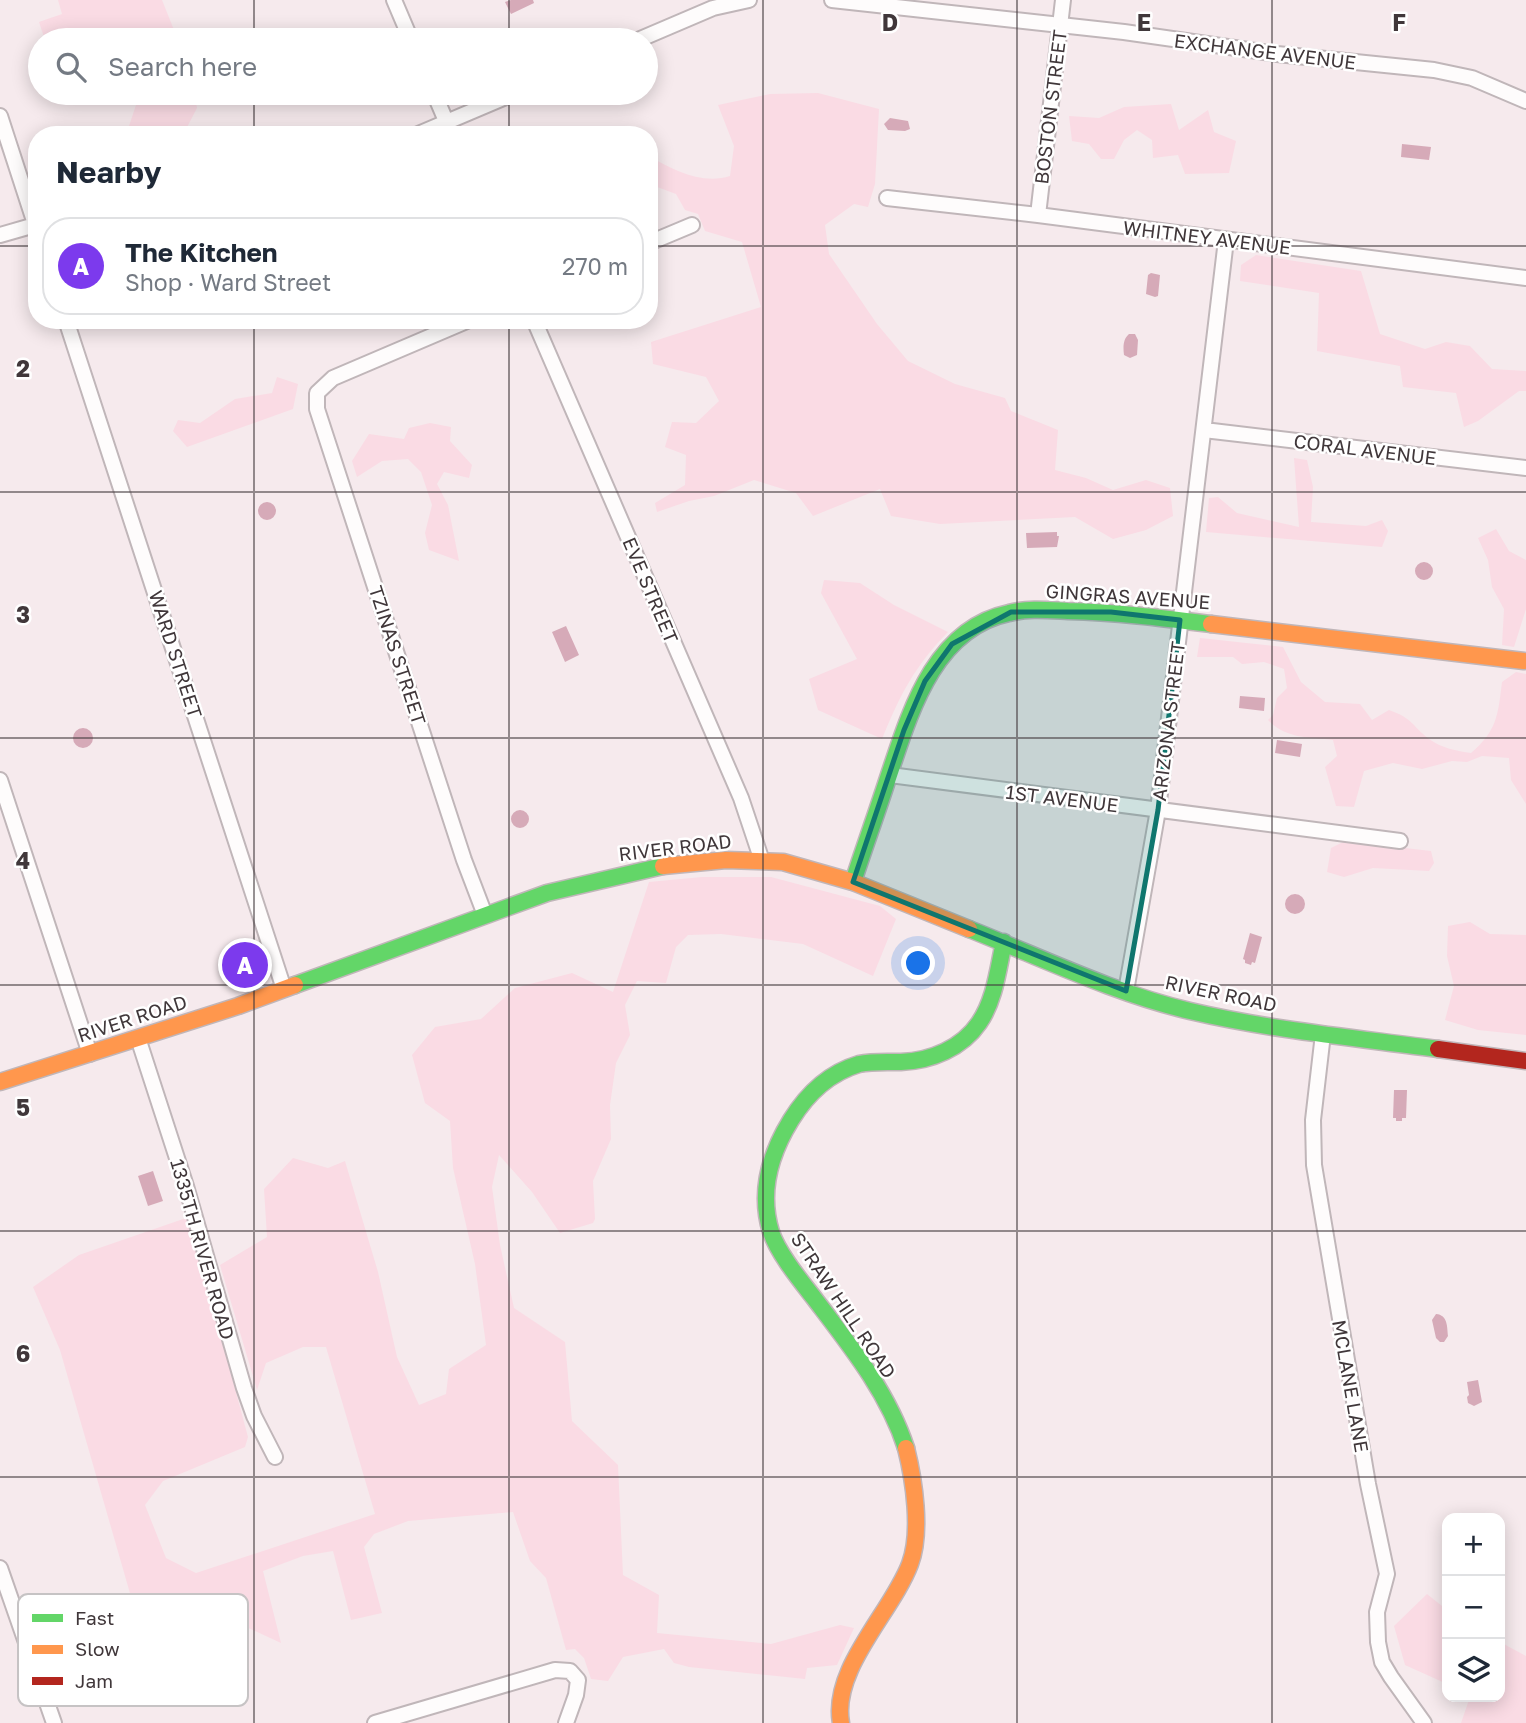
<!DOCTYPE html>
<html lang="en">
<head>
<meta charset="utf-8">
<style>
  :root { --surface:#fff; --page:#f6f6f7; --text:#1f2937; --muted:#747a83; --line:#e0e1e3; --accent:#7c3aed }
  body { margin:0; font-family:"Golos Text",sans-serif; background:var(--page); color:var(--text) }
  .controls { position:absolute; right:21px; bottom:21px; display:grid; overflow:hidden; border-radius:14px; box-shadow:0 4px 18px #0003 }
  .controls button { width:63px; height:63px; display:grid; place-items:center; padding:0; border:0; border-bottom:2px solid var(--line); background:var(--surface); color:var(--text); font:35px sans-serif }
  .you { position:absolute; left:919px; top:964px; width:24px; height:24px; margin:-18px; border:5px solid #fff; border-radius:50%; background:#1a73e8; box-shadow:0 0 0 10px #1a73e833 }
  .badge { display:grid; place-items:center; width:46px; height:46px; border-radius:50%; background:var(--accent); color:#fff; font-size:23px; font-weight:700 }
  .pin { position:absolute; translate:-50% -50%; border:4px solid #fff; box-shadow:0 2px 7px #0006 }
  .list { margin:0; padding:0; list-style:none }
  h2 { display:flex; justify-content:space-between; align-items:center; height:91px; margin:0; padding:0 28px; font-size:30px }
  h2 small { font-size:23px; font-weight:400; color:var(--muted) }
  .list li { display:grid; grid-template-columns:46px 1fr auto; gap:21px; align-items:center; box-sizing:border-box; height:98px; margin:0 14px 14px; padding:0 14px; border:2px solid var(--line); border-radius:28px }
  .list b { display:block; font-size:26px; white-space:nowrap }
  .list p { margin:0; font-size:23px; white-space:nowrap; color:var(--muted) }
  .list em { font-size:23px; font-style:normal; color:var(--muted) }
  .icon { flex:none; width:38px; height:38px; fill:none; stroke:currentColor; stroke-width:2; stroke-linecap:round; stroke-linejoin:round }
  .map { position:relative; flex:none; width:1526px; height:1723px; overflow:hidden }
  .search { position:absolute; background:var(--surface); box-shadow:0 4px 18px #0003; left:28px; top:28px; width:630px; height:77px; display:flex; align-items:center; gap:18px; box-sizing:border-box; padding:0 24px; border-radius:38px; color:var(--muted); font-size:26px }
  .panel { position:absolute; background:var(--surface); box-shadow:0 4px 18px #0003; left:28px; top:126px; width:630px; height:203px; border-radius:28px }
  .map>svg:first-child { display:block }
  .green { fill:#fadbe4 }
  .water { fill:#d6aab8 }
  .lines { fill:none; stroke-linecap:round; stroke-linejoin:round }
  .street-casing { stroke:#c0b6b9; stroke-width:18 }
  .fast-casing { stroke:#c0b6b9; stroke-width:19 }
  .slow-casing { stroke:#c0b6b9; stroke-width:19 }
  .jam-casing { stroke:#c0b6b9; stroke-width:19 }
  .street { stroke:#fefcfc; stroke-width:14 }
  .fast { stroke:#63d668; stroke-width:16 }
  .slow { stroke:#ff974d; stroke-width:16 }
  .jam { stroke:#b3261e; stroke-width:16 }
  .marked { fill:#0f766e; fill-opacity:0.2; stroke:#0f766e; stroke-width:5; stroke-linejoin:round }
  .grid { fill:none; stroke:#40373a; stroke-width:2; stroke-opacity:0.55 }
  .labels { text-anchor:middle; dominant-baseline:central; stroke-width:5; stroke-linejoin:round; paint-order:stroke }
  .street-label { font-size:19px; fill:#40373a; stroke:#fff }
  .key { fill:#fff; stroke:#c6c3c4; stroke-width:2 }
  .key-label { font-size:19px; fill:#40373a }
  .grid-label { font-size:23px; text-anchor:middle; font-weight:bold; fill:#40373a; stroke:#fff; stroke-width:5; stroke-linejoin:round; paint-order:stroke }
</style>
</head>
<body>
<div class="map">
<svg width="1526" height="1723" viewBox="0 0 1526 1723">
  <rect width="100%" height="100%" fill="#f6eaed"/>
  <!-- green -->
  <path class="green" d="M 58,0 L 162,0 L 178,40 L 45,40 L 39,22 L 62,14 Z
    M 132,93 L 194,93 L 197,108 L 183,135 L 129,135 L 127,132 L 136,105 Z
    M 818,93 L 879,109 L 875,184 L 868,207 L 854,204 L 825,225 L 829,254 L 877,324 L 908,361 L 955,384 L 1005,398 L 1011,411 L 1058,430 L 1055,470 L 1086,478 L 1113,490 L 1146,480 L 1170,488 L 1173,516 L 1146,530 L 1113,539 L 1075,517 L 940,524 L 891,516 L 880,489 L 813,516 L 796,493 L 754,480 L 714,496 L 689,501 L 657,512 L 655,503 L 685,485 L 686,455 L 665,447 L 672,422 L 696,423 L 719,401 L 706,377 L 653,364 L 651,342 L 761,307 L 742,242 L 705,231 L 698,214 L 685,210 L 676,194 L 649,184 L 649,156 C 673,170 702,185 730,176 L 734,146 L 718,105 L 770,94 Z
    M 1171,104 L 1179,130 L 1208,110 L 1214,132 L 1236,141 L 1229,173 L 1185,174 L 1178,155 L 1153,158 L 1152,140 L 1137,130 L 1124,140 L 1114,159 L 1101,159 L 1089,144 L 1072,141 L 1069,116 L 1099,118 L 1124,107 Z
    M 1256,255 L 1361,271 L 1380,334 L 1425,349 L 1446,342 L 1470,346 L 1492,369 L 1526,371 L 1526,391 L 1519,391 L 1478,421 L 1464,427 L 1456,393 L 1403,387 L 1400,366 L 1317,351 L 1319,293 L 1240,281 L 1241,265 Z
    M 277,377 L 298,384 L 293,409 L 187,447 L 173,431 L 178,420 L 200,423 L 235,399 L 272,393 Z
    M 430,423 L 451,427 L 450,441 L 472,465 L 469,478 L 444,472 L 437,484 L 448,505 L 459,561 L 429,550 L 425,533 L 432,505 L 421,472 L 408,459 L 382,461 L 357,477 L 352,461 L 369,434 L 404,439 L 409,428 Z
    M 1294,458 L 1307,460 L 1313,487 L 1311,522 L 1366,526 L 1382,520 L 1388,531 L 1382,547 L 1206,532 L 1209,498 L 1218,497 L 1237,513 L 1299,527 Z
    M 1496,529 L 1509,551 L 1526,560 L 1526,609 L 1514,647 L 1502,645 L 1504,609 L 1492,587 L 1488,560 L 1478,538 Z
    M 824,580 L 860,583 L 894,605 L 948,632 C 914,667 900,695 882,739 L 818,710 L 809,679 L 857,659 L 821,593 Z
    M 1200,638 L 1283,647 L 1301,682 L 1325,702 L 1360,704 L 1372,720 L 1389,710 C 1414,719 1411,725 1429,739 C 1441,748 1457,751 1471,753 C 1497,731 1498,715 1502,682 L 1516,672 L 1526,674 L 1526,804 L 1511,780 L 1509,758 L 1482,756 L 1467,762 L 1452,761 L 1422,769 L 1393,763 L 1364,771 L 1354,807 L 1336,806 L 1325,767 L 1337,756 L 1333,740 C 1309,737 1286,739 1268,720 L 1273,715 L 1277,698 L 1287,688 L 1284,669 L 1264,662 L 1242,664 L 1233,657 L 1197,657 Z
    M 1345,841 L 1431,851 L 1434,863 L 1429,871 L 1373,868 L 1344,877 L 1327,872 L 1331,848 Z
    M 702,877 L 771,877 L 880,906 L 896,919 L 873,976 L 803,944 L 721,934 L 688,935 L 676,947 L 666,983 L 637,981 L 625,1005 L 630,1035 L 616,1063 L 610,1105 L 611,1139 L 593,1181 L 595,1219 L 593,1223 L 560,1233 L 532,1192 L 499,1155 L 492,1187 L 500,1245 L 514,1308 L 565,1342 L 572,1421 L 618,1465 L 623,1575 L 659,1595 L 657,1633 L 771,1644 L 840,1625 L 854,1628 L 837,1665 L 807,1668 L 805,1679 L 689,1667 L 674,1663 L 664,1649 L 623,1657 L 608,1681 L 591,1679 L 584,1658 L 575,1649 L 566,1650 L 546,1578 L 530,1561 L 513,1512 L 408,1521 L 374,1534 L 364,1547 L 382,1613 L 351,1620 L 333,1551 L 303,1556 L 263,1571 L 281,1643 L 244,1626 L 196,1631 L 175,1638 L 185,1675 L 166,1666 L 142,1635 L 60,1350 L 33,1287 L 79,1255 L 189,1217 L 248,1437 L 245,1447 L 163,1481 L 145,1505 L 166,1558 L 196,1573 L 375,1514 L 326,1347 L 303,1347 L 266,1363 L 257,1390 L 220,1265 L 267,1237 L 264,1189 L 293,1158 L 328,1168 L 345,1161 L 378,1272 L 397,1357 L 419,1405 L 446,1394 L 449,1369 L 486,1345 L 475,1264 L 453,1168 L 450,1121 L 425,1103 L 412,1055 L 435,1027 L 481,1019 L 515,988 L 572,973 L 613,992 L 649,882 Z
    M 1470,922 L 1490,934 L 1526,935 L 1526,1035 L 1478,1030 L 1445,1020 L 1454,986 L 1447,956 L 1448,926 Z
    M 1427,1594 L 1447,1610 L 1447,1684 L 1405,1665 L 1394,1626 Z
    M 1500,1642 L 1526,1656 L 1526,1723 L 1461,1723 L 1470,1697 L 1500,1697 Z"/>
  <!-- water -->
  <path class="water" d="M 511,0 L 533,0 L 534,3 L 511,14 L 505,2 Z
    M 890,118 L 908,121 L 910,129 L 905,131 L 888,130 L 884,124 Z
    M 1402,144 L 1431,147 L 1429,160 L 1401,157 Z
    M 1151,273 L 1160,275 L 1158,296 L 1155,297 L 1146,294 L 1148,275 Z
    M 1129,334 L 1135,334 L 1138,340 L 1137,355 L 1130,358 L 1124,355 C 1123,347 1123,339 1129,334 Z
    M258 511a9 9 0 1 1 18 0a9 9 0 1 1-18 0Z
    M 1057,532 L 1057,536 L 1059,536 L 1057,547 L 1027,548 L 1026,533 Z
    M1415 571a9 9 0 1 1 18 0a9 9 0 1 1-18 0Z
    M 566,626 L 579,655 L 565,662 L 552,632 Z
    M 1240,696 L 1265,698 L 1264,711 L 1239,708 Z
    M73 738a10 10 0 1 1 20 0a10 10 0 1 1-20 0Z
    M 1277,740 L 1302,744 L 1300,757 L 1275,753 Z
    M511 819a9 9 0 1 1 18 0a9 9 0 1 1-18 0Z
    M1285 904a10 10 0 1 1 20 0a10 10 0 1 1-20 0Z
    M 1250,933 L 1262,937 L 1255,963 L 1252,962 L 1251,965 L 1245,963 L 1245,960 L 1243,959 Z
    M 1394,1090 L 1407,1090 L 1406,1118 L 1402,1118 L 1402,1121 L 1396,1121 L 1396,1118 L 1393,1118 Z
    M 153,1171 L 163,1201 L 148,1206 L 138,1176 Z
    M 1436,1314 C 1448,1315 1447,1327 1448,1336 L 1444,1342 L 1440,1342 L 1436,1338 L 1432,1320 Z
    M 1478,1380 L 1482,1402 L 1474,1406 L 1468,1403 L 1467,1397 L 1469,1395 L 1467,1382 Z"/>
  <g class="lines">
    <defs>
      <path id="street" d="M 394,0 L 411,40
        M 832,0 L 1124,32 L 1277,54 L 1434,70 L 1472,78 L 1526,101
        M 638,40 L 713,8 L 749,0
        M 434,93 L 452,135
        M 0,116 L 37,230
        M 416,135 L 515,93
        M 887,198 L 1038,215 L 1526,278
        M 1038,215 L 1063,0
        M 0,235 L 35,225
        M 649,243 L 692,225
        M 66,320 L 284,989
        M 469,320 L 333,378 L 317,393 L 317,409 L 464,860 L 485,915
        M 534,320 L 741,798 L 762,861
        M 1204,430 L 1526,468
        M 890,775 L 1400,841
        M 0,780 L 90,1054
        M 1126,991 L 1158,810 L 1226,240
        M 1323,1034 L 1313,1120 L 1314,1165 L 1368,1484 L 1387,1574 L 1377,1612 L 1378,1642 L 1382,1662 L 1391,1677 L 1424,1723
        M 138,1038 L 186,1186 L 244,1388 L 254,1416 L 275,1457
        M 0,1568 L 54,1723
        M 375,1723 L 555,1670 L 570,1671 L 578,1680 L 576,1695 L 566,1723"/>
      <path id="fast" d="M 853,882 C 864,848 876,815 887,781 C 909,716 932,629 1009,613 C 1028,608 1048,610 1068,611 C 1116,612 1163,618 1211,624
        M 969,929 C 1040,957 1116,994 1190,1011 C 1271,1030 1356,1038 1438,1049
        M 295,985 L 547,893 L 663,866
        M 906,1448 C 888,1392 849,1344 814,1298 C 800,1280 778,1253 771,1232 C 759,1193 770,1154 791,1120 C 807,1094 829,1073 859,1064 C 873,1061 887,1062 901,1062 C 931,1061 962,1048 979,1023 C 995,1000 998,969 1004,942"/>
      <path id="slow" d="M 1211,624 L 1524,661
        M 663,866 L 726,860 L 783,862 L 853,882 L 969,929
        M 0,1082 L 238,1006 L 295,985
        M 841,1723 C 831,1669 892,1612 910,1564 C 922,1532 914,1480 906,1448"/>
      <path id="jam" d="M 1438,1049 L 1526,1061"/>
    </defs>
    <!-- street casing -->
    <use href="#street" class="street-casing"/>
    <!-- fast casing -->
    <use href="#fast" class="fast-casing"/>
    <!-- slow casing -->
    <use href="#slow" class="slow-casing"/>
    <!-- jam casing -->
    <use href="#jam" class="jam-casing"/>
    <!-- street -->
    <use href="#street" class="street"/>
    <!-- fast -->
    <use href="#fast" class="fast"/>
    <!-- slow -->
    <use href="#slow" class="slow"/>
    <!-- jam -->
    <use href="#jam" class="jam"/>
  </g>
  <!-- marked area -->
  <path class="marked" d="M 1011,612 L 1111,612 L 1180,620 L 1158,810 L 1126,991 L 853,882 L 904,730 L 925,681 L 952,644 Z"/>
  <!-- grid -->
  <path class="grid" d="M 254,0 L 254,40M 509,0 L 509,40M 763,0 L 763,1723M 1017,0 L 1017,1723M 1272,0 L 1272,1723M 254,93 L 254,135M 509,93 L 509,135M 0,246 L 37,246M 649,246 L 1526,246M 254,320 L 254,1723M 509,320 L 509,1723M 0,492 L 1526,492M 0,738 L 1526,738M 0,985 L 1526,985M 0,1231 L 1526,1231M 0,1477 L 1526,1477"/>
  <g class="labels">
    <!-- street labels -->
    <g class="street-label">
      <text transform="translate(1265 51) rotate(7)">EXCHANGE AVENUE</text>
      <text transform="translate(1050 107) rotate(-83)">BOSTON STREET</text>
      <text transform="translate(1207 237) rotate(7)">WHITNEY AVENUE</text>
      <text transform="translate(1365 449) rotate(7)">CORAL AVENUE</text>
      <text transform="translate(651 590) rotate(67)">EVE STREET</text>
      <text transform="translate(1128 596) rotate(4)">GINGRAS AVENUE</text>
      <text transform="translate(176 654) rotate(72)">WARD STREET</text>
      <text transform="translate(398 655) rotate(72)">TZINAS STREET</text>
      <text transform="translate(1168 721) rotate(-83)">ARIZONA STREET</text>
      <text transform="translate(1062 798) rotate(7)">1ST AVENUE</text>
      <text transform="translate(675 847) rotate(-7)">RIVER ROAD</text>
      <text transform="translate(1221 993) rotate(12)">RIVER ROAD</text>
      <text transform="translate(132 1018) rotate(-18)">RIVER ROAD</text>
      <text transform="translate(203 1249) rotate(74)">1335TH RIVER ROAD</text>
      <text transform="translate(844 1305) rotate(56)">STRAW HILL ROAD</text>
      <text transform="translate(1351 1386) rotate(80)">MCLANE LANE</text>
    </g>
  </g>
  <!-- legend -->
  <rect x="18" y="1594" width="230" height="112" rx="10" class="key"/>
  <rect x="32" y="1614" width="31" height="8" fill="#63d668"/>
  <rect x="32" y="1645" width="31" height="9" fill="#ff974d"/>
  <rect x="32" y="1677" width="31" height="8" fill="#b3261e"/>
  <g class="key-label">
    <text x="75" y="1625">Fast</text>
    <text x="75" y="1656">Slow</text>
    <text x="75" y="1688">Jam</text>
  </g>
  <g class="grid-label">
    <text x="890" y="31">D</text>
    <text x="1144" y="31">E</text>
    <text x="1399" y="31">F</text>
    <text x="23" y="377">2</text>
    <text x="23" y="623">3</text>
    <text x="23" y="869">4</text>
    <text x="23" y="1116">5</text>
    <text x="23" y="1362">6</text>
  </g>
</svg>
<div class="controls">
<button>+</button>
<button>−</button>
<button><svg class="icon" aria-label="layers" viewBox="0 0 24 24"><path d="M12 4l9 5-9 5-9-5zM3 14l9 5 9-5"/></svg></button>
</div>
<div class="you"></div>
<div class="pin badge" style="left:245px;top:965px">A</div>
<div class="search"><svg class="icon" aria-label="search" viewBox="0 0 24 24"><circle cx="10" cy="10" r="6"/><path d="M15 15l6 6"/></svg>Search here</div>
<section class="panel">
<h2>Nearby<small></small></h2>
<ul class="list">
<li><span class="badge">A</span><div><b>The Kitchen</b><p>Shop · Ward Street</p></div><em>270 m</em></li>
</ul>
</section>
</div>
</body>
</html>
